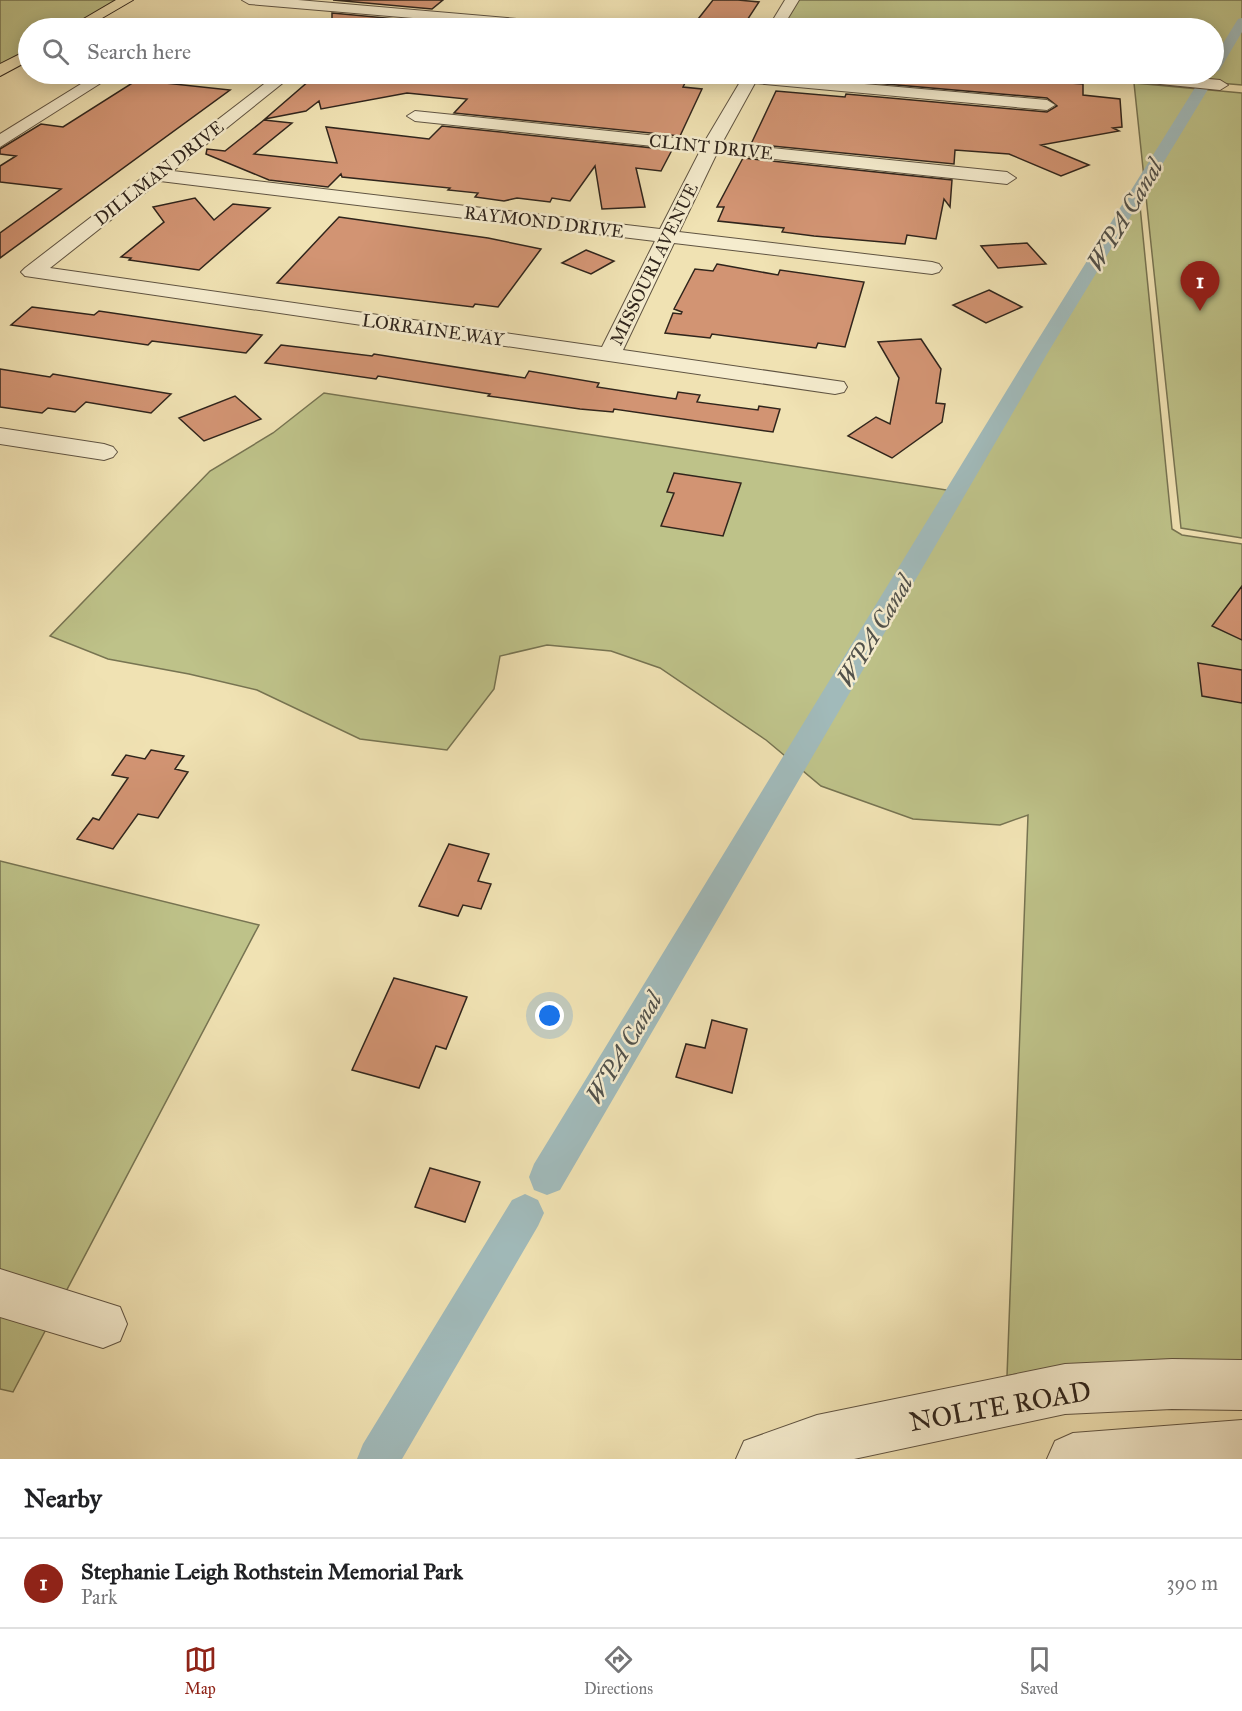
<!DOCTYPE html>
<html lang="en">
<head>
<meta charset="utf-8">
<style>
  :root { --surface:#fff; --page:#f2f2f2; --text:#202124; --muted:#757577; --line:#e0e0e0; --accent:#8f2418 }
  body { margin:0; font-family:"IM FELL Great Primer",serif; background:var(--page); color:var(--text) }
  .you { position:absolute; left:550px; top:1016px; width:21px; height:21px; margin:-15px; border:4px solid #fff; border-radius:50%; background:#1a73e8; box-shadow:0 0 0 9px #1a73e833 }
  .badge { display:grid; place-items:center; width:39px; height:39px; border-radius:50%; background:var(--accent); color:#fff; font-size:20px; font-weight:700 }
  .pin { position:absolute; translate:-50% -50px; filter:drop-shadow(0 2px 3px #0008) }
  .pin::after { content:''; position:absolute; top:32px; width:21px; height:18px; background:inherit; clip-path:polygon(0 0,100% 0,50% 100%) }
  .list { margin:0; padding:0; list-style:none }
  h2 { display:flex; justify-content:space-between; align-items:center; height:78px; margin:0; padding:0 24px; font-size:26px }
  h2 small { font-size:20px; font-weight:400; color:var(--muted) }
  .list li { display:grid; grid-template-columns:39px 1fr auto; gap:18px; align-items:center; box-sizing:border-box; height:90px; padding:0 24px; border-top:2px solid var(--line) }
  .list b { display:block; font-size:22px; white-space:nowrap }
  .list p { margin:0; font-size:20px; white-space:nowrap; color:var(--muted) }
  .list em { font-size:20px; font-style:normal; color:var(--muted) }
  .icon { flex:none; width:33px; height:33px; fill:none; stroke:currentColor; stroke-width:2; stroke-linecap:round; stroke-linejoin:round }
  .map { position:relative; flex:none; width:1242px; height:1459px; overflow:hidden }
  .search { position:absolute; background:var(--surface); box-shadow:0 3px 15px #0003; left:18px; right:18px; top:18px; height:66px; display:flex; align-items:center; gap:15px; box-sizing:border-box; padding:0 21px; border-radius:33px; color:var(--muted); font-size:22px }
  .sheet { height:168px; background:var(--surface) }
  nav { display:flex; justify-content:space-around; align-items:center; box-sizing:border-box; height:84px; border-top:2px solid var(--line); background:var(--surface); font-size:16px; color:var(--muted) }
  nav a { display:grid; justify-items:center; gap:3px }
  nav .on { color:var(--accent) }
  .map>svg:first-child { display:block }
  .green { fill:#bec289; stroke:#777452; stroke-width:1.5 }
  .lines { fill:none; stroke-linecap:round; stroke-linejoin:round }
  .canal { fill:#a1baba; fill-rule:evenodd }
  .building { fill:#d29473; stroke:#30251c; stroke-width:1.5 }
  .minor-casing { stroke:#605442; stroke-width:2 }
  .major-casing { stroke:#30251c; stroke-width:2 }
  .minor { fill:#f5ecce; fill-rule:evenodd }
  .major { fill:#f0e2b3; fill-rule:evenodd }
  .labels { text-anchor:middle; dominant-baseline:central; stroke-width:5; stroke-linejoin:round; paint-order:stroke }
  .far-street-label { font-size:18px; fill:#30251c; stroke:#f5ecce }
  .water-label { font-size:24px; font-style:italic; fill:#52524b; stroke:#f5ecce }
  .near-street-label { font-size:27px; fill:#30251c; stroke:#f5ecce }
</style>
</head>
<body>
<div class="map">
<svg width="1242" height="1459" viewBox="0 0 1242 1459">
  <rect width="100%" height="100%" fill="#f0e2b3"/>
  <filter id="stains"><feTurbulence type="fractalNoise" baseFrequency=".00333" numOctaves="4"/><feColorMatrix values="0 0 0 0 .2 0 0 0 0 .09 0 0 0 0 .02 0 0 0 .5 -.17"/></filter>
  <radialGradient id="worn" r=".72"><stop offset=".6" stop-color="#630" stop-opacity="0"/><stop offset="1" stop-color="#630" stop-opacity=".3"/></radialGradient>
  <!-- green -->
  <path class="green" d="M 0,0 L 120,0 L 69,28 L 28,28 L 28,51 L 0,67 Z
    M 797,0 L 1242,0 L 1242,85 L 1115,74 L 1214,74 L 1214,28 L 782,28 Z
    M 1134,83 L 1242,93 L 1242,538 L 1181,528 Z
    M 1139,196 L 1172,529 L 1182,535 L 1242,544 L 1242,1360 C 1163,1359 1085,1360 1007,1376 L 1028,815 L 1000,825 L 913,819 L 821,786 L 766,740 L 660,668 L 611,651 L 547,645 L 500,656 L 494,689 L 447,750 L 360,739 L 257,690 L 189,674 L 108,659 L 50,636 L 210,471 L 273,433 L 324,393 L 959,492 Z
    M 0,861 L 259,925 L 13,1392 L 0,1389 Z"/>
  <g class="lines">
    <!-- canal -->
    <path class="canal" d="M 1242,18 L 1242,32 L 1219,71 L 1214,72 L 1214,58 L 1238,19 Z
      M 1203,82 L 1210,86 L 1047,354 L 560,1190 L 547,1195 L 534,1190 L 529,1177 L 534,1164 L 1029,354 L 1196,86 Z
      M 525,1194 L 538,1200 L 544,1213 L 538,1226 L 402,1459 L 357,1459 L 363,1444 L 512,1200 Z"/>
  </g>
  <!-- building -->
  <path class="building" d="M 333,0 L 443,0 L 432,9 Z
    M 713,0 L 738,0 L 759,2 L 742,28 L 695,23 Z
    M 332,13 L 418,21 L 408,28 L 332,28 Z
    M 317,74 L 582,74 L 685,83 L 683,87 L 702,89 L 680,136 L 454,113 L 467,99 L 407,93 L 321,109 L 319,101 L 306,111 L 265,119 Z
    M 854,74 L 948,74 L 1083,84 L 1083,95 L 1120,99 L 1122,127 L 1113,128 L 1119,131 L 1041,145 L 1089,165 L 1061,176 L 1009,154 L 955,150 L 954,164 L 751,144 L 776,91 L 845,97 L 846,94 L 1047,112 L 1057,106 L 1047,98 L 851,81 Z
    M 137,80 L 230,90 L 0,258 L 0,233 L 61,189 L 0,182 L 0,166 L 16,156 L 0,154 L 0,149 L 41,124 L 63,127 Z
    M 264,120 L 292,123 L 254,154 L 337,163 L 326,127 L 429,139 L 442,126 L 672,150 L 661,171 L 636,168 L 645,207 L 602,209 L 595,166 L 570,201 L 552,198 L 550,202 L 517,198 L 504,201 L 475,197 L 478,193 L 448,190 L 450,188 L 342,177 L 341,174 L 328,187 L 269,180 L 206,154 L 207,149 L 225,151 Z
    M 743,158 L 952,180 L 950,207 L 944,199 L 936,239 L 907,235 L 905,244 L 814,236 L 782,232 L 784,228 L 718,221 L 724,207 L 717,207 Z
    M 195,198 L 214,220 L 233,204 L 270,208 L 199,270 L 129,260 L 131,258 L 121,257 L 164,222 L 153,207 Z
    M 339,217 L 488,238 L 541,249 L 498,307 L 475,304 L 473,307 L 277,283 Z
    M 1027,243 L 1046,264 L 998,268 L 981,246 Z
    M 586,250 L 614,261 L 591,274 L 562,263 Z
    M 717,264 L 778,275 L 780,270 L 864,282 L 845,347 L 818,343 L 816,348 L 712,334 L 710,338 L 665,333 L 673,313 L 681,314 L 682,312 L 674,309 L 695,269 L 713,271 Z
    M 989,290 L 1022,307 L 986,323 L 953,305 Z
    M 32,307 L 94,315 L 99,311 L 262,335 L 246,353 L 152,341 L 148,345 L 11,325 Z
    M 921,339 L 941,369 L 936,403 L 945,404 L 942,422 L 892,458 L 848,436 L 876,417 L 890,424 L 899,378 L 878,342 Z
    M 281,345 L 372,356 L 374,354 L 525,378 L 529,371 L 599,383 L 597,387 L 649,395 L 676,399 L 678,392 L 700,395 L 697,402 L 758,410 L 759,406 L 780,409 L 773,432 L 614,409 L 613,412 L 580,409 L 488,396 L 490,394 L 378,376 L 376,379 L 265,363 Z
    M 0,369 L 50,377 L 53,374 L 171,394 L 151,413 L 86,402 L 75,412 L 48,408 L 42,413 L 0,407 Z
    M 235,396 L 261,419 L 204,441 L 179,418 Z
    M 674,473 L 741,483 L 723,536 L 661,526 L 674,493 L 667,492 Z
    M 1242,586 L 1242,640 L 1212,626 Z
    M 1198,663 L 1242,670 L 1242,703 L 1202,696 Z
    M 151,750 L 184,756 L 175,769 L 188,772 L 158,818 L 138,814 L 113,849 L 77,839 L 93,818 L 99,820 L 128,778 L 112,775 L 126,755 L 145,759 Z
    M 449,844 L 489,854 L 478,881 L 491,884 L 481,909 L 463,905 L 458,916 L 419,906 Z
    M 394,978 L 467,997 L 446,1049 L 436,1046 L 419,1088 L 352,1070 Z
    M 712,1020 L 747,1029 L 732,1093 L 676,1077 L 686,1044 L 705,1048 Z
    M 430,1168 L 480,1182 L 465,1222 L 415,1207 Z"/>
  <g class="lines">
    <defs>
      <path id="minor" d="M 242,0 L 298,0 L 576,24 L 583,28 L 531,28 L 249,4 Z
        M 785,0 L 799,0 L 782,28 L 768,28 Z
        M 181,24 L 221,24 L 228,28 L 174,28 Z
        M 97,74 L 115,74 L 0,147 L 0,134 Z
        M 277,74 L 294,74 L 173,171 L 660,229 L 700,151 L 415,121 L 407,116 L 415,111 L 705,141 L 740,82 L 703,79 L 695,74 L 751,74 L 1047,100 L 1055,105 L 1047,110 L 755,83 L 722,143 L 1007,172 L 1016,178 L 1007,184 L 717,153 L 679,232 L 932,262 L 939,264 L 942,268 L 939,272 L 932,274 L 674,243 L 623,350 L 844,382 L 847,387 L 844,392 L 835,394 L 25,276 L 21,272 L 25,268 ZM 160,181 L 655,241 L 602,347 L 50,268 Z
        M 1102,74 L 1153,74 L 1220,80 L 1228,85 L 1220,90 L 1110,79 Z
        M 0,428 L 104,444 L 113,447 L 117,452 L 113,457 L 104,460 L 0,444 Z
        M 0,1269 L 120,1307 L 127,1324 L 120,1341 L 103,1348 L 0,1317 Z
        M 1172,1359 L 1242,1360 L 1242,1410 L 1172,1409 L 1065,1414 L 854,1459 L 736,1459 L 744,1441 L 817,1415 L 1065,1364 Z
        M 1242,1420 L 1242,1459 L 1047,1459 L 1055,1441 L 1073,1433 Z"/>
      <path id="major" d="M 116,0 L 133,0 L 85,28 L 68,28 Z
        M 28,50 L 28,61 L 0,76 L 0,64 Z"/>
    </defs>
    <!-- minor casing -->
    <use href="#minor" class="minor-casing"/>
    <!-- major casing -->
    <use href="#major" class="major-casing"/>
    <!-- minor -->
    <use href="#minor" class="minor"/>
    <!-- major -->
    <use href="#major" class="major"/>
  </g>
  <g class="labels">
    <!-- far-street labels -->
    <g class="far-street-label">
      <text transform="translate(711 147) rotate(6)">CLINT DRIVE</text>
      <text transform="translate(159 173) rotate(-38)">DILLMAN DRIVE</text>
      <text transform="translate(544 222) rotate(7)">RAYMOND DRIVE</text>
      <text transform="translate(654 264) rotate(-64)">MISSOURI AVENUE</text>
      <text transform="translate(433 330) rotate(8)">LORRAINE WAY</text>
    </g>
    <!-- water labels -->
    <g class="water-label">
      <text transform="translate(1125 215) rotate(-59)">WPA Canal</text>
      <text transform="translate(875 631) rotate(-59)">WPA Canal</text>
      <text transform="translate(624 1048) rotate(-59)">WPA Canal</text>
    </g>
    <!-- near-street labels -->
    <g class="near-street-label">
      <text transform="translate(1000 1406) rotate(-10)">NOLTE ROAD</text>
    </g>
  </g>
  <rect width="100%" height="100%" filter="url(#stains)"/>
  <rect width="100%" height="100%" fill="url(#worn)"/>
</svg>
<div class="you"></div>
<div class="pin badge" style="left:1200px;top:311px">1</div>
<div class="search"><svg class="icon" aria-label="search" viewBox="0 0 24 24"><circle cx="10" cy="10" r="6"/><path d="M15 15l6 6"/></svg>Search here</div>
</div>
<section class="sheet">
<h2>Nearby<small></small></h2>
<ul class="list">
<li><span class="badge">1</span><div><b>Stephanie Leigh Rothstein Memorial Park</b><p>Park</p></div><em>390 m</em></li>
</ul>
</section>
<nav>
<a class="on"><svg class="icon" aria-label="map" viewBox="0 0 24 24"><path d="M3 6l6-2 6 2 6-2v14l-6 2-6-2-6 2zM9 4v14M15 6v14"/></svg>Map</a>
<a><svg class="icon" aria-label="directions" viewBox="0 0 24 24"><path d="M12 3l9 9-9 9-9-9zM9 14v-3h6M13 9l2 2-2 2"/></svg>Directions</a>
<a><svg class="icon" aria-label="saved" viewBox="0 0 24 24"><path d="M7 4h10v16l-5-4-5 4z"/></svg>Saved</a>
</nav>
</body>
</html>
